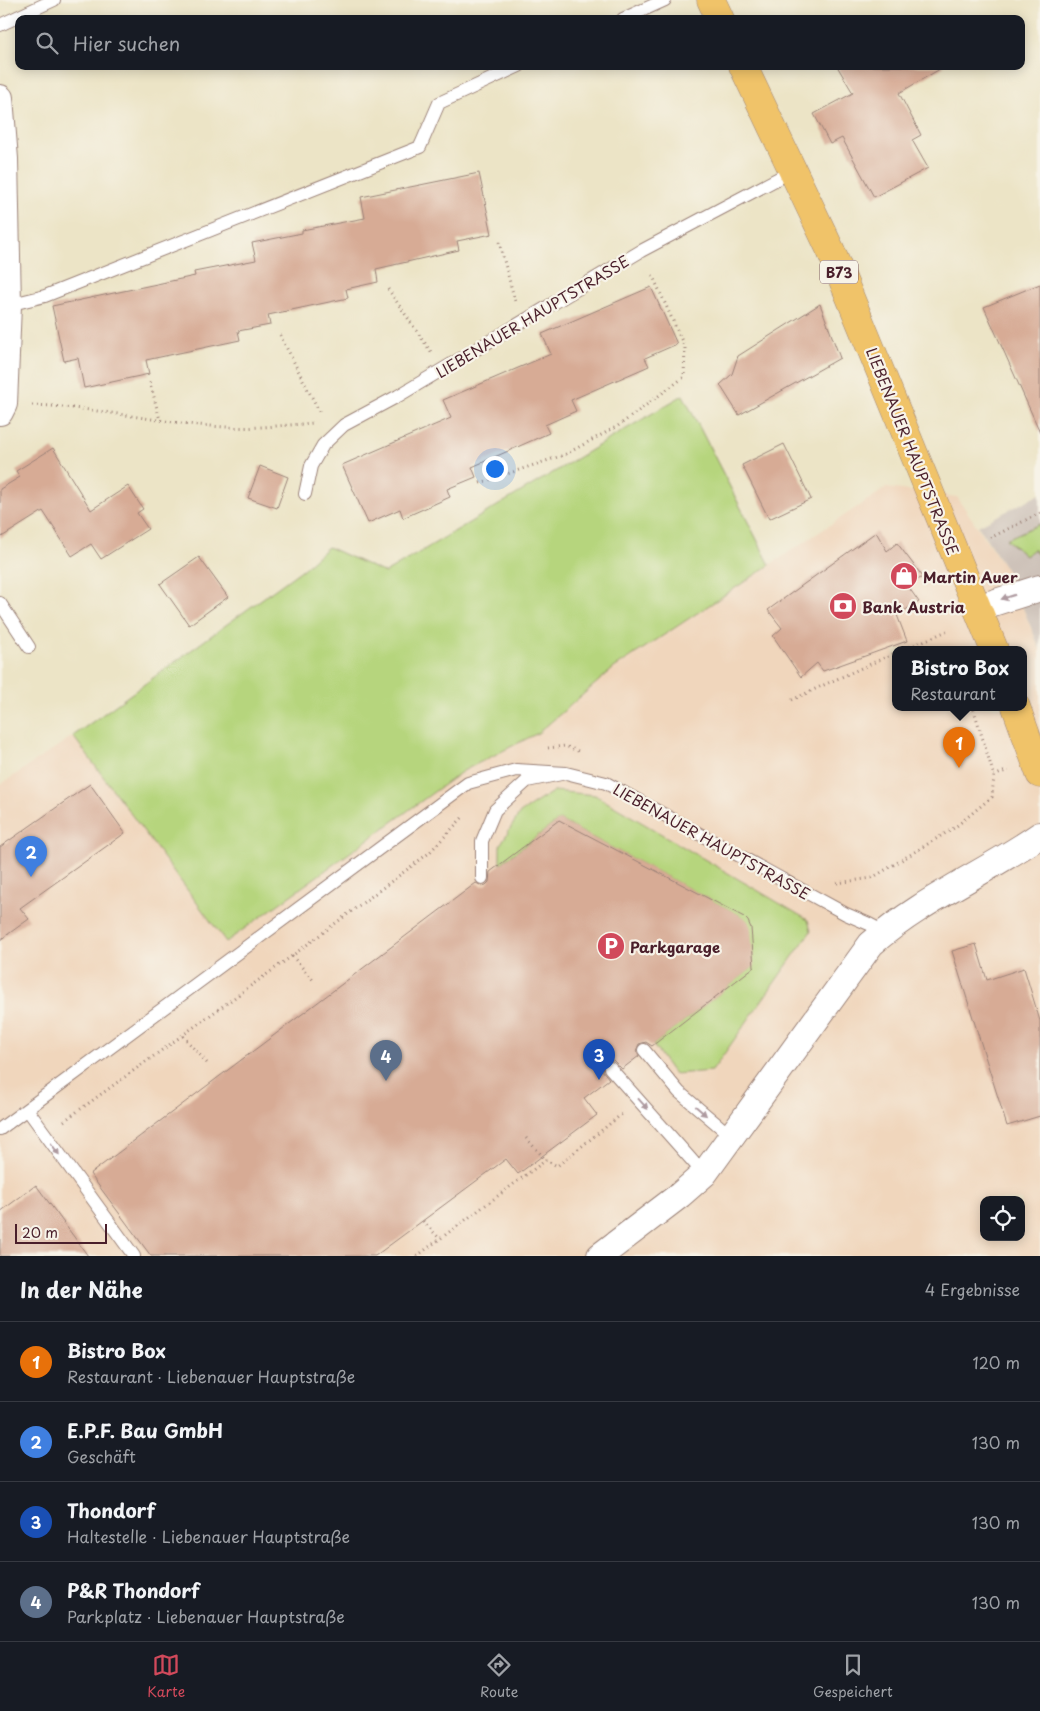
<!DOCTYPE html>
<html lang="de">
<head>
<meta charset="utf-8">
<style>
  :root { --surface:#171b24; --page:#242831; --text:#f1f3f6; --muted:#9ea1a6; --line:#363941; --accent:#d1495b }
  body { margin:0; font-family:"Playpen Sans",sans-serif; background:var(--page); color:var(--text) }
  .controls { position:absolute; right:15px; bottom:15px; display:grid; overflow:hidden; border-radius:10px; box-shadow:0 2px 12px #0003 }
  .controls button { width:45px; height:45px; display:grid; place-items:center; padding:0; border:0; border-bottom:1px solid var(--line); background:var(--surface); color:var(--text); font:25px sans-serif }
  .scale { position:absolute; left:15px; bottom:12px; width:92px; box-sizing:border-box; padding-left:5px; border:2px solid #4a1f2b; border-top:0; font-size:14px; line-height:18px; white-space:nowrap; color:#4a1f2b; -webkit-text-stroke:4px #f7f3e8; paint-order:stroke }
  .you { position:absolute; left:494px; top:468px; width:18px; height:18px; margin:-12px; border:4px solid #fff; border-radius:50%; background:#1a73e8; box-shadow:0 0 0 8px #1a73e833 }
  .badge { display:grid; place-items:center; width:32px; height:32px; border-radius:50%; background:var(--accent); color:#fff; font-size:16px; font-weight:700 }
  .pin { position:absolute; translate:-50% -41px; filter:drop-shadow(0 1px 2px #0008) }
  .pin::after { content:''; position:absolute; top:26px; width:18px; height:15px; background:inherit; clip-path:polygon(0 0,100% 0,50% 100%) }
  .popup { position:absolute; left:892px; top:646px; width:135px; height:65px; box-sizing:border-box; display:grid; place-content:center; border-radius:10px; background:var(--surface); filter:drop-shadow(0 1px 4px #0005); font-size:16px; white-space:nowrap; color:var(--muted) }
  .popup b { font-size:19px; color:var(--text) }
  .popup::after { content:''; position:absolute; left:50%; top:100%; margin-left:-10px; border:10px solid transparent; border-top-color:var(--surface) }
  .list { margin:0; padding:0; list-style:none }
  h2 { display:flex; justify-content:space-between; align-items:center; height:65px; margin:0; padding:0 20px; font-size:21px }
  h2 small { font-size:16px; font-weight:400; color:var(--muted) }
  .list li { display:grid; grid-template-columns:32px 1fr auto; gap:15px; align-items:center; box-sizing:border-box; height:80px; padding:0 20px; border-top:1px solid var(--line) }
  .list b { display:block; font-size:19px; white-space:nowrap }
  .list p { margin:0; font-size:16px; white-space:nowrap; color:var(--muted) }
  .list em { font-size:16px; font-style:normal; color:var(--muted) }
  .icon { flex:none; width:28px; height:28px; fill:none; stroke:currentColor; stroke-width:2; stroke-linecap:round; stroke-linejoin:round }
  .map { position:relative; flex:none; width:1040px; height:1256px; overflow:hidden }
  .search { position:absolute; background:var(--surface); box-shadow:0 2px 12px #0003; left:15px; right:15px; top:15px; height:55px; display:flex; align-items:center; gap:12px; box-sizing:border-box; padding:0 18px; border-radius:10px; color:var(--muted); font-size:19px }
  .sheet { height:385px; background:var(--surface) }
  nav { display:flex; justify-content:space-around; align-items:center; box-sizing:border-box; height:70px; border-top:1px solid var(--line); background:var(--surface); font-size:14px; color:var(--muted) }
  nav a { display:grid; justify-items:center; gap:2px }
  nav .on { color:var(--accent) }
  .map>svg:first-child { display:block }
  .built { fill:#f0d6bc; fill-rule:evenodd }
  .industrial { fill:#cec2b9 }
  .green { fill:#b6d57d; stroke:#807a54 }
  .building { fill:#d7ab95 }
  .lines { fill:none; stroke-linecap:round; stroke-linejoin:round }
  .lane-casing { stroke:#9b8278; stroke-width:14 }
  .street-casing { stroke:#9b8278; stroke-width:28 }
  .primary-casing { stroke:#9b8278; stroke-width:29 }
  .path { stroke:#9b8278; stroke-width:3; stroke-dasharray:1 4; stroke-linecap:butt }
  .lane { stroke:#fff; stroke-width:12 }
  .street { stroke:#fff; stroke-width:26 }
  .primary { stroke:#f0c369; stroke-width:28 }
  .oneway { fill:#ae9aa0 }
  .labels { text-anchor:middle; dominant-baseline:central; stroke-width:4.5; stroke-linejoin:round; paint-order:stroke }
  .shield { fill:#f7f3e8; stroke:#7e5f64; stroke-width:1 }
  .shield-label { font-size:14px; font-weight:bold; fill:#4a1f2b }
  .street-label { font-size:15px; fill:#4a1f2b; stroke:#f7f3e8 }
  .poi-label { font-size:15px; font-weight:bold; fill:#4a1f2b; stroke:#f7f3e8; text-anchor:start }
</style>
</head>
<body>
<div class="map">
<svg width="1040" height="1256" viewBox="0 0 1040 1256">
  <rect width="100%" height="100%" fill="#f7f3e8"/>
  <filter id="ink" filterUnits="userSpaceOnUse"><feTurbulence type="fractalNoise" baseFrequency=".02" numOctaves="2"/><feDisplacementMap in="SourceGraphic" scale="10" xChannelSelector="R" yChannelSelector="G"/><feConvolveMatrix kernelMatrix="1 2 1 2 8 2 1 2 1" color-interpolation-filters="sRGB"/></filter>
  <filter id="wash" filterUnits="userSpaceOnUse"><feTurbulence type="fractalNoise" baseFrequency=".0096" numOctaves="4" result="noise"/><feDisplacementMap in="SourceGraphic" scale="20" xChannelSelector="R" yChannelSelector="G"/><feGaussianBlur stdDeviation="1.12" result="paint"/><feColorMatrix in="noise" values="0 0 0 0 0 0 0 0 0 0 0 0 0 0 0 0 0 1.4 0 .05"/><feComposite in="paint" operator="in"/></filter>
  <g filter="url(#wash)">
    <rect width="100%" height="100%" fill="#ece4c6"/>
    <!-- built -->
    <path class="built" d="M 886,488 L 957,497 L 1008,572 L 1040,650 L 1040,1256 L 0,1256 L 0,785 L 73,736 L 227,942 L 463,771 L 538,733 L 614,668 ZM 895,649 L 1023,649 L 1023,707 L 895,707 ZM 984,1200 L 1021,1200 L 1021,1237 L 984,1237 Z"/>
    <!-- industrial -->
    <path class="industrial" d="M 1040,494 L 1040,649 L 1008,572 L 978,526 Z"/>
    <!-- green -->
    <path class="green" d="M 683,395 L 770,565 L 614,668 L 538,733 L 463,771 L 226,942 L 73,736 L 303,569 L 328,547 L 385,573 Z
      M 1040,524 L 1040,557 L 1033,549 L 1025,556 L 1006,539 Z
      M 554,791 L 595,795 L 808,920 L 811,931 L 712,1071 L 674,1074 L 653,1045 L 752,968 L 743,917 L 559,820 L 500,864 L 500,845 L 520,813 Z"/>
    <g id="blocks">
      <!-- building -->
      <path class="building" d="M 837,66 L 945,66 L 899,93 L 921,135 L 912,140 L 928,168 L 874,197 L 842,138 L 830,144 L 814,114 L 853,93 Z
        M 479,173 L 492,234 L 457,241 L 459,250 L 376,269 L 378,282 L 346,289 L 348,298 L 268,315 L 270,325 L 238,331 L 240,340 L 146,360 L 149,374 L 84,388 L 78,358 L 64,361 L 52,306 L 195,276 L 194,272 L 256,260 L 252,243 L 302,233 L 302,230 L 365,218 L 361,197 Z
        M 1040,284 L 1040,432 L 984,307 Z
        M 651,287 L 677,344 L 645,358 L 649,366 L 571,400 L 576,411 L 545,425 L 549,433 L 472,467 L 476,477 L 447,489 L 450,497 L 403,518 L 400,509 L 368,523 L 342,465 L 451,418 L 443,400 L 551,354 L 542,334 Z
        M 820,304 L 840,358 L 739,415 L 720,385 L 732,374 L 738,356 Z
        M 784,444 L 811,499 L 769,519 L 742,465 Z
        M 53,448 L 91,510 L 128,486 L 143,509 L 137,513 L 148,529 L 101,559 L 91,544 L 72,556 L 43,511 L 0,538 L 0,489 L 20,477 L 16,471 Z
        M 260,466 L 288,477 L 277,508 L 248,498 Z
        M 876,532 L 887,551 L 897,543 L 923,577 L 907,585 L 919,602 L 897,615 L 907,641 L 823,671 L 817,663 L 801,677 L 773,636 L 782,628 L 768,610 Z
        M 199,557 L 228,597 L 189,625 L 160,584 Z
        M 90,784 L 125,833 L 20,908 L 29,919 L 0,940 L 0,847 Z
        M 559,820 L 744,917 L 748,921 L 751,928 L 754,967 L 652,1046 L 646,1042 L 639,1044 L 636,1051 L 639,1056 L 622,1069 L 613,1060 L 609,1060 L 604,1062 L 602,1070 L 609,1079 L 584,1098 L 597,1115 L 518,1174 L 506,1159 L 375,1256 L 151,1256 L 90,1174 L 476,883 L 482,886 L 486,885 L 489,882 L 490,872 Z
        M 976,944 L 987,980 L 1024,968 L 1040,1021 L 1040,1116 L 1007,1126 L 952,951 Z
        M 36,1185 L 88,1256 L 0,1256 L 0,1212 Z"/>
    </g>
  </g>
  <g filter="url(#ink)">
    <use href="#blocks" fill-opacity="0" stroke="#9b8278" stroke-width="1"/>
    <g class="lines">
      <defs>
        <path id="lane" d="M 623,19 L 665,0
          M 0,25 L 54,0
          M 8,305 L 45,296 L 420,147 L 439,103 L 519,66
          M 305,494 L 311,466 L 323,445 L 344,425 L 398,396 L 641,251 L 794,170
          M 0,603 L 29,647
          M 482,878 L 482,841 L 495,810 L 527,781 L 566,773 L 606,783 L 846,914 L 869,924 L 884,932
          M 644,1050 L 679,1092 L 731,1136
          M 610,1068 L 704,1174
          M 27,1109 L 134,1256
          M 0,1129 L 468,783 L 516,770 L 566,773"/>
        <path id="street" d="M 0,98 L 5,159 L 8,305 L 4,404 L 0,412
          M 977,608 L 1040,588
          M 600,1256 L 680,1195 L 704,1174 L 871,944 C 921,900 985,873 1040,835"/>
        <path id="primary" d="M 711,0 L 720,19
          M 743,66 L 831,251 L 994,649
          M 1016,707 L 1040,774"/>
      </defs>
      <!-- lane casing -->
      <use href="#lane" class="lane-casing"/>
      <!-- street casing -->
      <use href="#street" class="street-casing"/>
      <!-- primary casing -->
      <use href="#primary" class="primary-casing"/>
      <!-- path -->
      <path class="path" d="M 499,242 L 515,301
        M 388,289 L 431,352
        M 280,335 L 321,415
        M 150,382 L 160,420
        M 32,405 C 97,407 161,424 226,427 C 254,429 286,425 314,423
        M 480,483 L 564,455 L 618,426 L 684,377 L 685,348 L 651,272
        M 990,538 L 1040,513
        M 905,649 L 947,631
        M 792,700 L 828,683 L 895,653
        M 548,748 L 565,746 L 578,751
        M 994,776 L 1008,770
        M 837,883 L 872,878 L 954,828 L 992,797 L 994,776 L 973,707
        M 292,956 L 315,982
        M 183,1036 L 207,1063
        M 64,1121 L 292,956 L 429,853 L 464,816
        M 526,1138 L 546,1160
        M 423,1221 L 440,1239
        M 417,1256 L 546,1160 L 557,1166 L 622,1114"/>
      <!-- lane -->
      <use href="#lane" class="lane"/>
      <!-- street -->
      <use href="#street" class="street"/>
      <!-- primary -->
      <use href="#primary" class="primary"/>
    </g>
    <!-- one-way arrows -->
    <defs><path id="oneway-solid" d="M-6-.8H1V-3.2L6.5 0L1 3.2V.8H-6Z" transform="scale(1.25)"/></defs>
    <g class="oneway">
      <use href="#oneway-solid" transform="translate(1008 597) rotate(162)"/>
      <use href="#oneway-solid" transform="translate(643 1104) rotate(48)"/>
      <use href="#oneway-solid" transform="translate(701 1111) rotate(41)"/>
      <use href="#oneway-solid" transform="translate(55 1149) rotate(54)"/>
    </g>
  </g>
  <!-- icons -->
  <defs>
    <symbol id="shop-disc" viewBox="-11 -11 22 22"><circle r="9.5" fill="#d1495b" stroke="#f7f3e8"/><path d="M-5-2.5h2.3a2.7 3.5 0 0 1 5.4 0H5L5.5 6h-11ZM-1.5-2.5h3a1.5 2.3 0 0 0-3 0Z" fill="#fff"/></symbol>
    <symbol id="bank-disc" viewBox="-11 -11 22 22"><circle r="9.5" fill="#d1495b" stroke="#f7f3e8"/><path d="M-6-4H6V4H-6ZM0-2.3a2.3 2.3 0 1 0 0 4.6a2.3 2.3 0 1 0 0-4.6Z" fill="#fff"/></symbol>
    <symbol id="parking-disc" viewBox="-11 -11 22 22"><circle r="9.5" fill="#d1495b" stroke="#f7f3e8"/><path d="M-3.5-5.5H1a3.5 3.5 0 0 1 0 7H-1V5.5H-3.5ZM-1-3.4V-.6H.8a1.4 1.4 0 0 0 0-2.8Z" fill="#fff"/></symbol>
  </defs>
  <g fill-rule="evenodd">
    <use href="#shop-disc" x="888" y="560" width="32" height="32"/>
    <use href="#bank-disc" x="827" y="590" width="32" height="32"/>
    <use href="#parking-disc" x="595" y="930" width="32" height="32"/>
  </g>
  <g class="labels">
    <!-- shield labels -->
    <rect class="shield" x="820" y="260.5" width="38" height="23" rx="4"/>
    <g class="shield-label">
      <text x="839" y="272">B73</text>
    </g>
    <!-- street labels -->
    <g class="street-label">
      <text transform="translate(532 316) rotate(-31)">LIEBENAUER HAUPTSTRASSE</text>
      <text transform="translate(913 451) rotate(68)">LIEBENAUER HAUPTSTRASSE</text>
      <text transform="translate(712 841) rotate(29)">LIEBENAUER HAUPTSTRASSE</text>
    </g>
    <!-- poi labels -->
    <g class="poi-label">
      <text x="923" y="576">Martin Auer</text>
      <text x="862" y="606">Bank Austria</text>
      <text x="630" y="946">Parkgarage</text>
    </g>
  </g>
</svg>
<div class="controls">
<button><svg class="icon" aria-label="locate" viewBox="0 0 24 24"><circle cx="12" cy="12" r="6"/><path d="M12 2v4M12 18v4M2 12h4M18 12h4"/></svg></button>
</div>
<div class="scale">20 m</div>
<div class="you"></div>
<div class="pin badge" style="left:959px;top:768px;background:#e8710a">1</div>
<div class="popup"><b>Bistro Box</b>Restaurant</div>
<div class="pin badge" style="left:31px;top:877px;background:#3f7fe0">2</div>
<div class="pin badge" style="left:599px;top:1080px;background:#1a4fb4">3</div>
<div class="pin badge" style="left:386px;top:1081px;background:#5c6f8a">4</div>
<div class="search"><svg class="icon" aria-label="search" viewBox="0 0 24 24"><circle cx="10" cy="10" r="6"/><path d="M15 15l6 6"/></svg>Hier suchen</div>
</div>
<section class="sheet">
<h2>In der Nähe<small>4 Ergebnisse</small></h2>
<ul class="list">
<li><span class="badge" style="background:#e8710a">1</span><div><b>Bistro Box</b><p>Restaurant · Liebenauer Hauptstraße</p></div><em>120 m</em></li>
<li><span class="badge" style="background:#3f7fe0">2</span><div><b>E.P.F. Bau GmbH</b><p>Geschäft</p></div><em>130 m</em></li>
<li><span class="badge" style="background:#1a4fb4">3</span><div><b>Thondorf</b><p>Haltestelle · Liebenauer Hauptstraße</p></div><em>130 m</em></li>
<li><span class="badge" style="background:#5c6f8a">4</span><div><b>P&amp;R Thondorf</b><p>Parkplatz · Liebenauer Hauptstraße</p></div><em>130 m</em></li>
</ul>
</section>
<nav>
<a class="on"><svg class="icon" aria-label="map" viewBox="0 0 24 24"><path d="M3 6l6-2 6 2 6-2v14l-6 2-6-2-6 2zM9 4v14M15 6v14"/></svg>Karte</a>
<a><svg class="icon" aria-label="directions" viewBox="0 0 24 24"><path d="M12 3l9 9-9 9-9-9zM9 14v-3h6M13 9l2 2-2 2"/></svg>Route</a>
<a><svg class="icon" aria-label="saved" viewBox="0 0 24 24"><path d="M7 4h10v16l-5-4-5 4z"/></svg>Gespeichert</a>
</nav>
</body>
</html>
